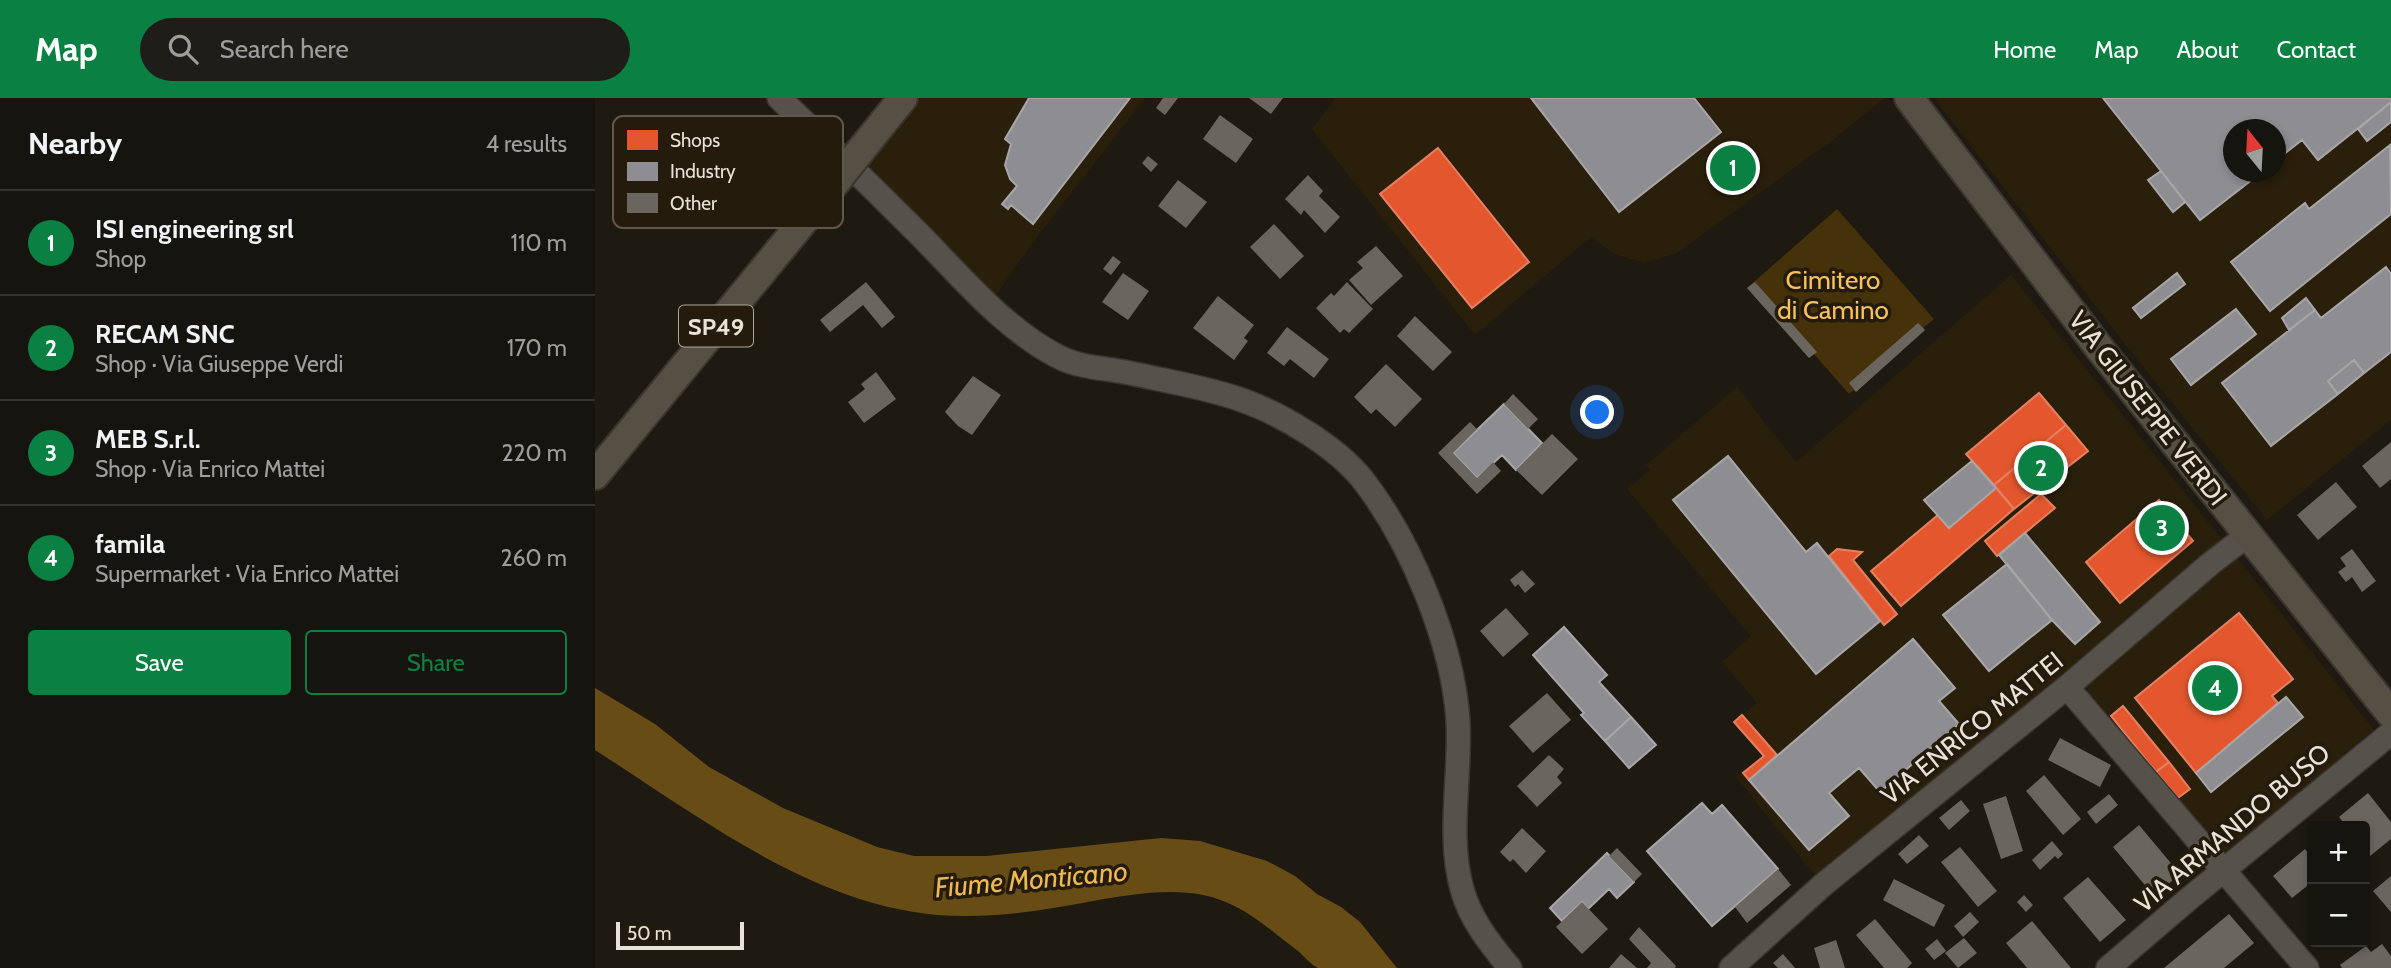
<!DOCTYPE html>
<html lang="en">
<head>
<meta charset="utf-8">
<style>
  :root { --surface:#16140e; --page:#1f1d17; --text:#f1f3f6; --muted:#9e9e9e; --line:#35332e; --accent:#0b8043 }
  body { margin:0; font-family:Cabin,sans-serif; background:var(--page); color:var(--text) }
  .controls { position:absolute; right:21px; bottom:21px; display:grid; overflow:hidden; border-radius:7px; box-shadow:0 4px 10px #0003 }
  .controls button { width:63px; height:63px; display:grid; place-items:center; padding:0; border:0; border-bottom:2px solid var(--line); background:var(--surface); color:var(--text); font:35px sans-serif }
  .compass { position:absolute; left:1628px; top:21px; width:63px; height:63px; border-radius:50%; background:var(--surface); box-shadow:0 4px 10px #0003; rotate:342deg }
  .scale { position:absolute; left:21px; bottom:18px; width:128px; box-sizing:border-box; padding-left:7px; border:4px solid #e8e2d8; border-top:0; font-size:19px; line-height:24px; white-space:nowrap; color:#e8e2d8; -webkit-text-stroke:5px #241b0c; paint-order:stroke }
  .you { position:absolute; left:1003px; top:315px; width:24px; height:24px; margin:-18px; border:5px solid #fff; border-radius:50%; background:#1a73e8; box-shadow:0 0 0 10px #1a73e833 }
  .badge { display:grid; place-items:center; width:46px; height:46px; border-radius:50%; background:var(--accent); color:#fff; font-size:23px; font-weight:700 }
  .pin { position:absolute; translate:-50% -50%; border:4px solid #fff; box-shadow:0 2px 7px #0006 }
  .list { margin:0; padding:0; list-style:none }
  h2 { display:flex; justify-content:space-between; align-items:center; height:91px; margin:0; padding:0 28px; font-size:30px }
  h2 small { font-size:23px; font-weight:400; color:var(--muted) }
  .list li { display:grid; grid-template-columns:46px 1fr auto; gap:21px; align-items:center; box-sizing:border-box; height:105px; padding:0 28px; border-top:2px solid var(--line) }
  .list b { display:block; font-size:26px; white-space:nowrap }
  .list p { margin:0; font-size:23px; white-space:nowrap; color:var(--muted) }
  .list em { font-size:23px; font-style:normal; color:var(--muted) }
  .actions { display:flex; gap:14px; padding:21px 28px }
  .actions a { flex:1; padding:16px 0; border:2px solid var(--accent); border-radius:7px; text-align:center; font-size:24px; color:var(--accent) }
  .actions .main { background:var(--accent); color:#fff }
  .icon { flex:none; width:38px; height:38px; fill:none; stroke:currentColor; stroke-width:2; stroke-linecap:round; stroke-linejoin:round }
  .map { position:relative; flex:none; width:1796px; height:870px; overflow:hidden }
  header { display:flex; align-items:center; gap:42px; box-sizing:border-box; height:98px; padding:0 35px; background:var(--accent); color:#fff }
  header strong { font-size:33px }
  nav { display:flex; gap:38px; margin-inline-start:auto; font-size:24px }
  .search { width:490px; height:63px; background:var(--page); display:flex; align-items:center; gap:18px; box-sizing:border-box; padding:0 24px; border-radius:38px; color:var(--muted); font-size:26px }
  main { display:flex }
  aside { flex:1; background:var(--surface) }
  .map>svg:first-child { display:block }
  .built { fill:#2a1f0b; fill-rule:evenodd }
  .green { fill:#45310a }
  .water { fill:#674c16 }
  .shops { fill:#e4572e; stroke:#e58161; stroke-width:2 }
  .industry { fill:#8d8d92; stroke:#a8a6a7; stroke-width:2 }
  .building { fill:#6a665f }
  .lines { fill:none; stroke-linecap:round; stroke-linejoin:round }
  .minor-casing { stroke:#39352f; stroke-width:26 }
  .major-casing { stroke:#39352f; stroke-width:32 }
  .minor { stroke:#56524b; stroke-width:23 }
  .major { stroke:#565044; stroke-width:28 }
  .major-bridge-casing { stroke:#39352f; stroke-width:32; stroke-linecap:butt }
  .major-bridge { stroke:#565044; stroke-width:28 }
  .labels { text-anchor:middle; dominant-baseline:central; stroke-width:7; stroke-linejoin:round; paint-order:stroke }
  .shield { fill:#241b0c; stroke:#ada69b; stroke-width:2 }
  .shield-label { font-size:24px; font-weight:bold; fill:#e8e2d8 }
  .park-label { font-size:26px; fill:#f8c25c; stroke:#241b0c }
  .street-label { font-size:26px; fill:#e8e2d8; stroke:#241b0c }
  .water-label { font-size:28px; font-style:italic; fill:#efb952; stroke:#241b0c }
  .key { fill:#241b0c; stroke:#5f5749; stroke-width:2 }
  .key-label { font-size:19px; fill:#e8e2d8 }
</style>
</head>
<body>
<header>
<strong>Map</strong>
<div class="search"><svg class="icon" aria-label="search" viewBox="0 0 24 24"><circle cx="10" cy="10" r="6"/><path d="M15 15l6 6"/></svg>Search here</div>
<nav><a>Home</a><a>Map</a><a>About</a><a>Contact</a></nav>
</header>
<main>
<aside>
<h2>Nearby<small>4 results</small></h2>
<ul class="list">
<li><span class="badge">1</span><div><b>ISI engineering srl</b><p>Shop</p></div><em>110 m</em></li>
<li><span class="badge">2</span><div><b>RECAM SNC</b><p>Shop · Via Giuseppe Verdi</p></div><em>170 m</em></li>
<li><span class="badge">3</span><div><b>MEB S.r.l.</b><p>Shop · Via Enrico Mattei</p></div><em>220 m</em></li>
<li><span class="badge">4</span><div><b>famila</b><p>Supermarket · Via Enrico Mattei</p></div><em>260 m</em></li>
</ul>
<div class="actions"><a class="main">Save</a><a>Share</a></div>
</aside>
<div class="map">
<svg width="1796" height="870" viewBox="0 0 1796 870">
  <rect width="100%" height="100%" fill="#1e1a12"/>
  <!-- built -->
  <path class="built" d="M 326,0 L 550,0 L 438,144 L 394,207 L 265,76 Z
    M 741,0 L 1290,0 L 1239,41 L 1082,155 L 1050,165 L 1019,156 L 996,139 L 880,237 L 717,31 Z
    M 1339,0 L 1796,0 L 1796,322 L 1672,422 L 1541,260 ZM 1638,32 L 1680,32 L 1680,74 L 1638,74 Z
    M 1416,177 L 1779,632 L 1626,763 L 1477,571 L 1223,781 L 1141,679 L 1169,658 L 1139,624 L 1162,605 L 1127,564 L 1156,538 L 1032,391 L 1055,372 L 1051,367 L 1142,289 L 1201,364 Z"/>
  <!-- green -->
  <path class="green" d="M 1242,111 L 1339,221 L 1328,230 L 1330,232 L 1261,294 L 1259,292 L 1254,296 L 1219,256 L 1214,260 L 1152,190 Z"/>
  <!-- water -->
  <path class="water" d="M 0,590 L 60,626 L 114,669 L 188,710 L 282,749 L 319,758 L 391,758 L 566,740 L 605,743 L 672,763 L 700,778 L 722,796 L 746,809 L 765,824 L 802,870 C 789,870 730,870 723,870 C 716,867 708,857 703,853 C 673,830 645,804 608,797 C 572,790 533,797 498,803 C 457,811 413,818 371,818 C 232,819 113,724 0,652 Z"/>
  <!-- shops -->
  <path class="shops" d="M 843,50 L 934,164 L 877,210 L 785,96 Z
    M 1444,295 L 1471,327 L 1399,387 L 1371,356 Z
    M 1471,327 L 1493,353 L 1419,411 L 1399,387 Z
    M 1401,390 L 1419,411 L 1306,508 L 1276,473 L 1343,417 L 1354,430 Z
    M 1446,396 L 1460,410 L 1402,458 L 1390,443 Z
    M 1564,402 L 1598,443 L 1525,505 L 1491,464 Z
    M 1242,451 L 1267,454 L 1258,462 L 1302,516 L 1289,527 L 1234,458 Z
    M 1644,515 L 1698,581 L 1677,598 L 1683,605 L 1601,675 L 1540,600 Z
    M 1528,608 L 1574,664 L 1561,674 L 1516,618 Z
    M 1147,617 L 1182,657 L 1154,682 L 1148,675 L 1169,658 L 1139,624 Z
    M 1574,664 L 1595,691 L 1583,700 L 1561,674 Z"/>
  <!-- industry -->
  <path class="industry" d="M 434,0 L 535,0 L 438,126 L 416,107 L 413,111 L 407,106 L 422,88 L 415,81 L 410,67 L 416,46 L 410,41 Z
    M 936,0 L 1099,0 L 1126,34 L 1024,114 Z
    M 1508,0 L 1796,0 L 1796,4 L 1723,62 L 1707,42 L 1680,63 L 1680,32 L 1638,32 L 1638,74 L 1667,74 L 1605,122 Z
    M 1796,4 L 1796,24 L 1772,43 L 1763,31 Z
    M 1795,47 L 1796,116 L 1675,213 L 1636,164 L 1710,105 L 1714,111 Z
    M 1566,73 L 1590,104 L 1578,114 L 1553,82 Z
    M 1791,169 L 1796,176 L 1796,254 L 1769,275 L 1759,262 L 1733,283 L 1743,296 L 1676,348 L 1627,285 L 1720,212 L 1726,220 Z
    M 1582,175 L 1590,186 L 1546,220 L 1538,210 Z
    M 1711,200 L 1720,212 L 1694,232 L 1687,220 Z
    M 1641,211 L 1661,236 L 1596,287 L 1576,261 Z
    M 1759,262 L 1769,275 L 1743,296 L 1733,283 Z
    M 909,306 L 947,345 L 921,372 L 907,357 L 882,380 L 858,355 Z
    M 1133,358 L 1211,454 L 1222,445 L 1285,523 L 1221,576 L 1078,402 Z
    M 1377,363 L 1401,390 L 1354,430 L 1329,402 Z
    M 1430,435 L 1505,524 L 1480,546 L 1457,522 L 1404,457 Z
    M 1412,466 L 1457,522 L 1394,573 L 1348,517 Z
    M 969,529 L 1012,577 L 1004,584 L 1036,619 L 1010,643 L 986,617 L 989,615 L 938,557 Z
    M 1318,541 L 1360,590 L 1344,603 L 1364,626 L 1285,694 L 1264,670 L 1234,695 L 1254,718 L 1214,752 L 1154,682 Z
    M 1691,599 L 1708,619 L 1616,694 L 1601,675 Z
    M 1036,619 L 1061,647 L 1034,670 L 1010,643 Z
    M 1107,705 L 1117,716 L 1127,707 L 1183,771 L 1117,828 L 1052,753 Z
    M 1012,755 L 1039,784 L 1022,800 L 1014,791 L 993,811 L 987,804 L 967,823 L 955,810 Z"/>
  <!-- building -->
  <path class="building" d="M 568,0 L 583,0 L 570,17 L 561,10 Z
    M 654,0 L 688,0 L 676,16 Z
    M 625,17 L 658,41 L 641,65 L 608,41 Z
    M 553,58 L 563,66 L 556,74 L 547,65 Z
    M 713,77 L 728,93 L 724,98 L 745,119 L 730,135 L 709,112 L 706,117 L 690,101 Z
    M 583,82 L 612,104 L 591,130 L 563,108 Z
    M 679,126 L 709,158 L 685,181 L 655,149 Z
    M 781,148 L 808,178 L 776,207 L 754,182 L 768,170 L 762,164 Z
    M 518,158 L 526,164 L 516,177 L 508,171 Z
    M 528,175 L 554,193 L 533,222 L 507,204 Z
    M 271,184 L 300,219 L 287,230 L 268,207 L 235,234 L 225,222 Z
    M 752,184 L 778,211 L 754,235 L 749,231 L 745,235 L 721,210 L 736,195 L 739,198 Z
    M 1160,184 L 1222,254 L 1214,260 L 1152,190 Z
    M 623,198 L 659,227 L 649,240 L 653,243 L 639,262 L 598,230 Z
    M 820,218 L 857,254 L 838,273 L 802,238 Z
    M 1323,225 L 1330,232 L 1261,294 L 1254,285 Z
    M 692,229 L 734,261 L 719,280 L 695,261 L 689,268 L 672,255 Z
    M 791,266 L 827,301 L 800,329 L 781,311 L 776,316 L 759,299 Z
    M 281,274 L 301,301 L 269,325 L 253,304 L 270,291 L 266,286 Z
    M 378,278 L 406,297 L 377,337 L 363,328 L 350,314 Z
    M 918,296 L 943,321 L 933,331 L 909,306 Z
    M 875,324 L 882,331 L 858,355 L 882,380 L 898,364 L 906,373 L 882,396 L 843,355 Z
    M 957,336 L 983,361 L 947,397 L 921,372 Z
    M 1796,344 L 1796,381 L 1785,390 L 1767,368 Z
    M 1741,384 L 1762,409 L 1723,442 L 1702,417 Z
    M 1757,451 L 1781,483 L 1767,494 L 1757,479 L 1751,484 L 1743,474 L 1751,468 L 1745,460 Z
    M 927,472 L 940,486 L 930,495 L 923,486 L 920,489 L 915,482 Z
    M 911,510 L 934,536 L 908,559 L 885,533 Z
    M 952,595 L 976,622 L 938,655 L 914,628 Z
    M 1465,640 L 1516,667 L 1505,689 L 1453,662 Z
    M 954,657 L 969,671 L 962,679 L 967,685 L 942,709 L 922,688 Z
    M 1449,677 L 1486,721 L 1468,737 L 1431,693 Z
    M 1773,695 L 1796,724 L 1796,741 L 1775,758 L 1770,751 L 1770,728 L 1751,728 L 1744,719 Z
    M 1514,696 L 1523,707 L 1501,726 L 1492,714 Z
    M 1411,698 L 1428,753 L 1406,761 L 1388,706 Z
    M 1366,702 L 1375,713 L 1354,732 L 1344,720 Z
    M 1544,727 L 1585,776 L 1559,798 L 1518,749 Z
    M 927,730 L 951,753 L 931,775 L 918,761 L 915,764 L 905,754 Z
    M 1324,737 L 1334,748 L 1312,766 L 1303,756 Z
    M 1457,743 L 1468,756 L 1463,761 L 1460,758 L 1445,772 L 1437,762 Z
    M 1365,749 L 1402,793 L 1383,809 L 1346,764 Z
    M 1022,750 L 1047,776 L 1039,784 L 1014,758 Z
    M 1710,751 L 1717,760 L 1717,784 L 1697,800 L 1678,778 Z
    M 1183,771 L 1196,787 L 1152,825 L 1140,809 Z
    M 1796,778 L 1796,814 L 1778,793 Z
    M 1493,779 L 1531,822 L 1505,844 L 1468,800 Z
    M 1299,781 L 1350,807 L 1339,829 L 1288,802 Z
    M 1429,797 L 1438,807 L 1431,814 L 1422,804 Z
    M 987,804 L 1013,831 L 987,856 L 961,829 Z
    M 1375,814 L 1384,824 L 1368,839 L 1359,828 Z
    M 1634,816 L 1659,845 L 1629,870 L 1569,870 Z
    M 1280,821 L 1317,865 L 1312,870 L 1289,870 L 1261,837 Z
    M 1437,823 L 1476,870 L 1432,870 L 1411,845 Z
    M 1044,829 L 1081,868 L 1080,870 L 1052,870 L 1056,865 L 1034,841 Z
    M 1369,840 L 1382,855 L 1363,870 L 1350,855 Z
    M 1342,841 L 1351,853 L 1339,862 L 1330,851 Z
    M 1241,842 L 1250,870 L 1225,870 L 1219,850 Z
    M 1787,846 L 1796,858 L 1796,870 L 1747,870 L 1745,867 L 1771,848 L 1776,854 Z
    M 1026,856 L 1042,870 L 1014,870 Z
    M 1188,856 L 1200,870 L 1183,870 L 1178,865 Z"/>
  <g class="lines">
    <defs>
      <path id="minor" d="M 184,0 C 233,46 280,92 327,139 C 368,181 409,230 462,258 C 484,270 511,270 535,275 C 571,283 609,289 644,301 C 685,315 741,348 768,382 C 816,444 858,545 863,623 C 866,677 852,738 867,791 C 875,821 895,846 915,870
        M 1472,589 L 1712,870
        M 1136,870 L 1229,786 L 1472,589 L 1615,466 L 1654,436
        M 1513,870 L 1590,804 L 1796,635"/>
      <path id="major" d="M 1314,0 L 1505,251 L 1796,616
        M 266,52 L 308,0
        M 0,377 L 243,81"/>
    </defs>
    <!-- minor casing -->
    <use href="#minor" class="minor-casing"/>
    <!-- major casing -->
    <use href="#major" class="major-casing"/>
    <!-- minor -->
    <use href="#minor" class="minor"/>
    <!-- major -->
    <use href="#major" class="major"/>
    <defs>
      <path id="major-bridge" d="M 243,81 L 266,52"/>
    </defs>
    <!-- major-bridge casing -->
    <use href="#major-bridge" class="major-bridge-casing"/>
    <!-- major-bridge -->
    <use href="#major-bridge" class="major-bridge"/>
  </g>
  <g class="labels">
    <!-- shield labels -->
    <rect class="shield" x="84" y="207.5" width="74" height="41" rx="5"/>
    <g class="shield-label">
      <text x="121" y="228">SP49</text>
    </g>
    <!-- park labels -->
    <g class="park-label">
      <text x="1238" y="182">Cimitero<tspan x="1238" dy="30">di Camino</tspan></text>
    </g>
    <!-- street labels -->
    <g class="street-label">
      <text transform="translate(1553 310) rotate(52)">VIA GIUSEPPE VERDI</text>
      <text transform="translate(1377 630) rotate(-39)">VIA ENRICO MATTEI</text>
      <text transform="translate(1637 730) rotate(-40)">VIA ARMANDO BUSO</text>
    </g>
    <!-- water labels -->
    <g class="water-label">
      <text transform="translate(436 781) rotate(-5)">Fiume Monticano</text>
    </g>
  </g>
  <!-- legend -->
  <rect x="18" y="18" width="230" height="112" rx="10" class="key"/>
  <rect x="32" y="32" width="31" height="20" fill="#e4572e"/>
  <rect x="32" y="64" width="31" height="19" fill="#8d8d92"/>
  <rect x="32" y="95" width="31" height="20" fill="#6a665f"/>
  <g class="key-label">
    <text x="75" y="49">Shops</text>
    <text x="75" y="80">Industry</text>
    <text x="75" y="112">Other</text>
  </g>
</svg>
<div class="controls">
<button>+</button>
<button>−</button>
</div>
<svg class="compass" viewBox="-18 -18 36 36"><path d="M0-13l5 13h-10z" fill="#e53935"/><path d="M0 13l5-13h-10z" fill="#9e9e9e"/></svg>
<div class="scale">50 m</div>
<div class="you"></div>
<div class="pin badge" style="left:1138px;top:70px">1</div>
<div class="pin badge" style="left:1446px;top:370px">2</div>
<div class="pin badge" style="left:1567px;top:430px">3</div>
<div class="pin badge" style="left:1620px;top:590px">4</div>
</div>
</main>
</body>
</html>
